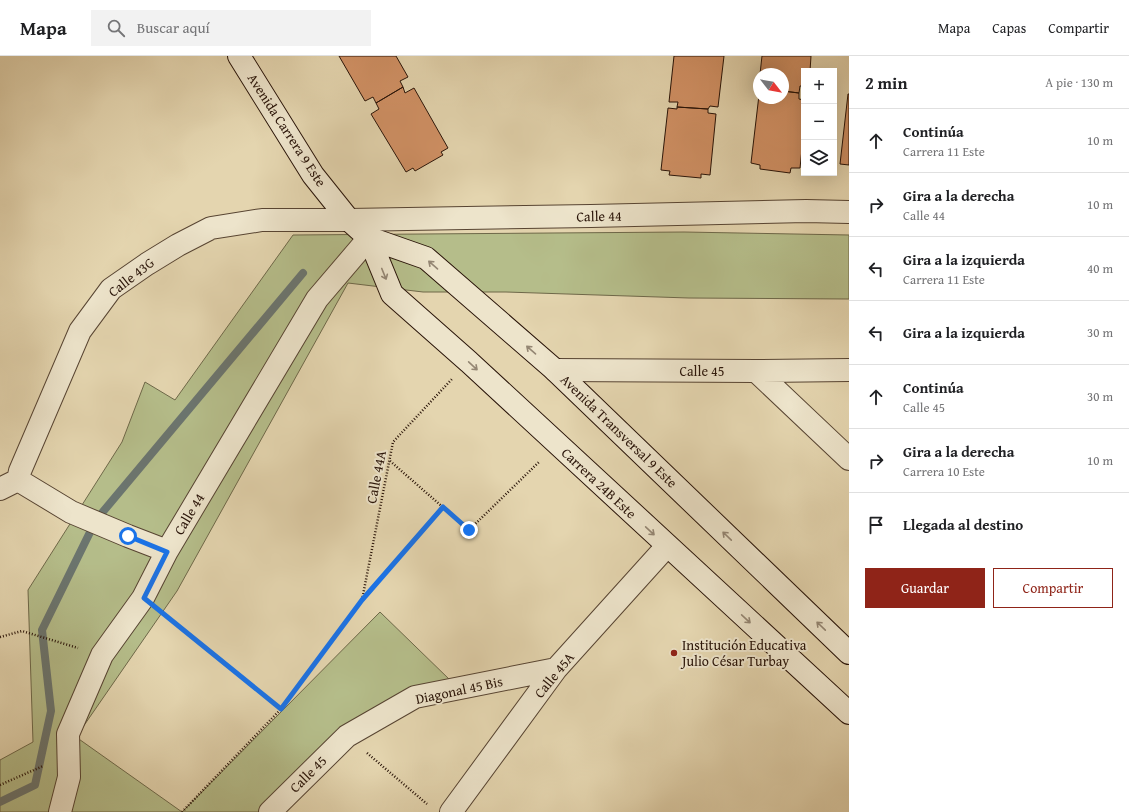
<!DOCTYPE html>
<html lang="es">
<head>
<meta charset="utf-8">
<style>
  :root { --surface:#fff; --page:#f2f2f2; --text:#202124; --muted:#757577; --line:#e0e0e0; --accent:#8f2418 }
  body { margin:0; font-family:"Gentium Book Plus",serif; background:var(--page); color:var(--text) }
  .controls { position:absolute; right:12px; top:12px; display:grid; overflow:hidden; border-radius:0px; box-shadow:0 4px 16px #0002 }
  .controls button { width:36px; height:36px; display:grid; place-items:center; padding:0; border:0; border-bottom:1px solid var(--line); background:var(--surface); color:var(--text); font:20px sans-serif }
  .compass { position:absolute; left:753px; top:12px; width:36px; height:36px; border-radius:50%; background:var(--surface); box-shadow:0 4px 16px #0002; rotate:121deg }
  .stop { position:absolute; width:12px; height:12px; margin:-9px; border:3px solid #1a73e8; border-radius:50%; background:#fff }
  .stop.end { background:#1a73e8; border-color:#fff; box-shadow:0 1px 4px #0008 }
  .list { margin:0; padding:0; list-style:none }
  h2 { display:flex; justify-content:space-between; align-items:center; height:52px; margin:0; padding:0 16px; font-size:17px }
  h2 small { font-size:13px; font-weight:400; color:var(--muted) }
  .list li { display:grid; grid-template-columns:26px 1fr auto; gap:12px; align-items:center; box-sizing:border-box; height:64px; padding:0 16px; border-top:1px solid var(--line) }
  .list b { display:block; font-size:15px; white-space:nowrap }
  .list p { margin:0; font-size:13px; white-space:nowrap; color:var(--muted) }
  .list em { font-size:13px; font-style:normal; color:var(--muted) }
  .actions { display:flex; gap:8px; padding:12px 16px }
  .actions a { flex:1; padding:9px 0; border:1px solid var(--accent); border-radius:0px; text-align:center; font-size:14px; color:var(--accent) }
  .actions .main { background:var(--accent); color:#fff }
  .icon { flex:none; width:22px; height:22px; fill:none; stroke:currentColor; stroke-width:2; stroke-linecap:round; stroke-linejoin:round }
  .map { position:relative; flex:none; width:849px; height:756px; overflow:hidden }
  header { display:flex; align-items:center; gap:24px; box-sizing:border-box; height:56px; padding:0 20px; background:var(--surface); border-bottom:1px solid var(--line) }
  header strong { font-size:19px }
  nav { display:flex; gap:22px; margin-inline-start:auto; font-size:14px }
  .search { width:280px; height:36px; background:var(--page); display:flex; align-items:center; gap:10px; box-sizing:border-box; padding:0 14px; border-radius:0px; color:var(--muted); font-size:15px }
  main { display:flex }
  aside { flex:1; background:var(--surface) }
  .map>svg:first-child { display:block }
  .green { fill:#b5bd8a; stroke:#6e6849 }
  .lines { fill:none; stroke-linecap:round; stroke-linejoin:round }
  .stream { stroke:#6b756f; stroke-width:8 }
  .building { fill:#d19165; stroke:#281308 }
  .minor-casing { stroke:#574432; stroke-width:24 }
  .tertiary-casing { stroke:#574432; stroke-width:24 }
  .secondary-casing { stroke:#281308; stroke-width:24 }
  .path { stroke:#281308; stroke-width:2.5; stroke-dasharray:1 2; stroke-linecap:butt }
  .minor { stroke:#ede4cb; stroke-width:22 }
  .tertiary { stroke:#ede4cb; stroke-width:22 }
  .secondary { stroke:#ede4cb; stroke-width:22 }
  .oneway { stroke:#948673 }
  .route { stroke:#1a73e8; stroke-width:5 }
  .poi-dot { fill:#8f2418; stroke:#ede4cb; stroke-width:1.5 }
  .labels { text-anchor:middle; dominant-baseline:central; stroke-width:4; stroke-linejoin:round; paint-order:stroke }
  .street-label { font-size:14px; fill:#281308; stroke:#ede4cb }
  .poi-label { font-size:14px; fill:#281308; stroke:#ede4cb; text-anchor:start }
</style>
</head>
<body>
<header>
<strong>Mapa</strong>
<div class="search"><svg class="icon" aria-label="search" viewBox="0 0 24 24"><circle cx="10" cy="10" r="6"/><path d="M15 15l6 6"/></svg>Buscar aquí</div>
<nav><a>Mapa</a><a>Capas</a><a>Compartir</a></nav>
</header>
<main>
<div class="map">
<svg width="849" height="756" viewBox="0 0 849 756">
  <rect width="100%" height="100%" fill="#e4d5af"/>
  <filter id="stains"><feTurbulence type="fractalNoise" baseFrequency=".005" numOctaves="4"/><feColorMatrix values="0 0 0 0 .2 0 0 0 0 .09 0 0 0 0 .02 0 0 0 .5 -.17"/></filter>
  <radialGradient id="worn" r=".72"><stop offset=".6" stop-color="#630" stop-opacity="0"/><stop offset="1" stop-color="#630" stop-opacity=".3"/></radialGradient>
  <!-- green -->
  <path class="green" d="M 684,176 L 849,179 L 849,243 L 689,242 L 506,236 L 423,236 L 348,227 L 177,535 L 76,681 L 182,756 L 380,556 L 450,624 L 409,635 L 261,756 L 0,756 L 0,704 L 33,686 L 28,534 L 122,386 L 145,326 L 175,344 L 293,179 Z"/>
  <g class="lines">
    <!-- stream -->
    <path class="stream" d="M 0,746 L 35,729 L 51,655 L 42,574 L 96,464 L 303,217"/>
  </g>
  <!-- building -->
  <path class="building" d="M 339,0 L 396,0 L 408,21 L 400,25 L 403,31 L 376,47 L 373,41 L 365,45 Z
    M 674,0 L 724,0 L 718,51 L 710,50 L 708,53 L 677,51 L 678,46 L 669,46 Z
    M 762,0 L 811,0 L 810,15 L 804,15 L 804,30 L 800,30 L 799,37 L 783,35 L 783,18 L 760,18 Z
    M 403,31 L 405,37 L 414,32 L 448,92 L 441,96 L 443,99 L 415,115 L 413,112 L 406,116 L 371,58 L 379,53 L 376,47 Z
    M 783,35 L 799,37 L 799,43 L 804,44 L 804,74 L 800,112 L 791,112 L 790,117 L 760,113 L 760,109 L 751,107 L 759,39 L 759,42 L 783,42 Z
    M 848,38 L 849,38 L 849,109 L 840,108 Z
    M 677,51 L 708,53 L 708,57 L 716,58 L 710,119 L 701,118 L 701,122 L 669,119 L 670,115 L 661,114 L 668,52 L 677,53 Z"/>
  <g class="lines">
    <defs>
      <path id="minor" d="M 555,314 L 756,315 L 849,314
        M 756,315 L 849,403
        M 18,424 L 71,456 L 128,480 L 167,495
        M 0,433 L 18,424 L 20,415 L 80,275 L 111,233 L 147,208 L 178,189 L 211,172 L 262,164 L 349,164
        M 60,756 L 69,721 L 68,678 L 102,599 L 143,542 L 167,495 L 317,243 L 369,182
        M 270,756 L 347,680 L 415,641 L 556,613
        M 451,756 L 556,613 L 667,490"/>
      <path id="tertiary" d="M 349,164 L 591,160 L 806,155 L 849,156"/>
      <path id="secondary" d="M 239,0 L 313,119 L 349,164 L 369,182 L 426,202 L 555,314 L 849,597
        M 369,182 L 392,238 L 469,306 L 849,657"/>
    </defs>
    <!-- minor casing -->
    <use href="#minor" class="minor-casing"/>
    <!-- tertiary casing -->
    <use href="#tertiary" class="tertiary-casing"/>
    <!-- secondary casing -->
    <use href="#secondary" class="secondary-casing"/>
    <!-- path -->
    <path class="path" d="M 390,405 L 469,474 L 540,405
      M 362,544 L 393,386 L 452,323
      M 163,557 L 281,653
      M 0,581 L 22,575 L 78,592
      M 367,697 L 427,748
      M 0,729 L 43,710
      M 182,756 L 281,653 L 362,544 L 443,451"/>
    <!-- minor -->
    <use href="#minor" class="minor"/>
    <!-- tertiary -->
    <use href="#tertiary" class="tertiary"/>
    <!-- secondary -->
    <use href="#secondary" class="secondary"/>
  </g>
  <!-- one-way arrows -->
  <defs><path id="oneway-shaft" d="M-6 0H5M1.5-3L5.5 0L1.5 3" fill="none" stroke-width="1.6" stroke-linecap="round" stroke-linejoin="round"/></defs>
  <g class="oneway">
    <use href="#oneway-shaft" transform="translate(433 209) rotate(-139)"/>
    <use href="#oneway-shaft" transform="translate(384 218) rotate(68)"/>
    <use href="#oneway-shaft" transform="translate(531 294) rotate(-139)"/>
    <use href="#oneway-shaft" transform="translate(473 310) rotate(43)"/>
    <use href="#oneway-shaft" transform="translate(650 475) rotate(43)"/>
    <use href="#oneway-shaft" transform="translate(727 480) rotate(-136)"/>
    <use href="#oneway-shaft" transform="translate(746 563) rotate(43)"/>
    <use href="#oneway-shaft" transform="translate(821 570) rotate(-136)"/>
  </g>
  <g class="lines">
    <!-- route -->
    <path class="route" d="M 128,480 L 167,496 L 144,542 L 281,653 L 362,544 L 443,451 L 469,474"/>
  </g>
  <!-- markers -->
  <circle class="poi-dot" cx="674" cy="597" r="4"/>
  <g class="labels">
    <!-- street labels -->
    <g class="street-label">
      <text transform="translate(287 74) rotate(57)">Avenida Carrera 9 Este</text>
      <text transform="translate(599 160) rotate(-1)">Calle 44</text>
      <text transform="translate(131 221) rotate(-38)">Calle 43G</text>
      <text x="702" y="315">Calle 45</text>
      <text transform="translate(619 375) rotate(44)">Avenida Transversal 9 Este</text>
      <text transform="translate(376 421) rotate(-79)">Calle 44A</text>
      <text transform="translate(599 427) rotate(43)">Carrera 24B Este</text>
      <text transform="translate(189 458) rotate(-59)">Calle 44</text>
      <text transform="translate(554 619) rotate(-51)">Calle 45A</text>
      <text transform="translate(459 634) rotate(-12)">Diagonal 45 Bis</text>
      <text transform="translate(308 718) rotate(-45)">Calle 45</text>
    </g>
    <!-- poi labels -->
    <g class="poi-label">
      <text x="682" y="589">Institución Educativa<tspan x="682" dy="16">Julio César Turbay</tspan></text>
    </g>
  </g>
  <rect width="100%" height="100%" filter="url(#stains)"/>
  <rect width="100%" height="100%" fill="url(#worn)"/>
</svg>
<div class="controls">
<button>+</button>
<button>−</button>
<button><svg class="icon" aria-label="layers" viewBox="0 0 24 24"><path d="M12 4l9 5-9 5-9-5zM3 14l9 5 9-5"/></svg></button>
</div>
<svg class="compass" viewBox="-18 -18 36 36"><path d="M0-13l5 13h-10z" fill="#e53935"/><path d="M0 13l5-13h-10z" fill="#757577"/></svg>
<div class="stop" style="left:128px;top:480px"></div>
<div class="stop end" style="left:469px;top:474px"></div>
</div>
<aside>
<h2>2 min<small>A pie · 130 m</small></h2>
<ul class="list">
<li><svg class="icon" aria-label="ahead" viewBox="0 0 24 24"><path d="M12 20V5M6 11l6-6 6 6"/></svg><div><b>Continúa</b><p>Carrera 11 Este</p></div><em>10 m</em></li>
<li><svg class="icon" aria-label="right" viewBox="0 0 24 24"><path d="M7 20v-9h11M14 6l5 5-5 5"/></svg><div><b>Gira a la derecha</b><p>Calle 44</p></div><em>10 m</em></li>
<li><svg class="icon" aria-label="left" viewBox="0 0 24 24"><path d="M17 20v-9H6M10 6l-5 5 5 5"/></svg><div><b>Gira a la izquierda</b><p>Carrera 11 Este</p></div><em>40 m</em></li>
<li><svg class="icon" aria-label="left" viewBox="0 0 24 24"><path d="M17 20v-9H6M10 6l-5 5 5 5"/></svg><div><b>Gira a la izquierda</b></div><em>30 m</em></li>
<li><svg class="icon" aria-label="ahead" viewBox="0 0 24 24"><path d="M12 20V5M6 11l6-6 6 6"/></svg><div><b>Continúa</b><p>Calle 45</p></div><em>30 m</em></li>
<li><svg class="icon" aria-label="right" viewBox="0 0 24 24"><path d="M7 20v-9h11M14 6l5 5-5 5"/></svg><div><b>Gira a la derecha</b><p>Carrera 10 Este</p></div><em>10 m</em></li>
<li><svg class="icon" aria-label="arrive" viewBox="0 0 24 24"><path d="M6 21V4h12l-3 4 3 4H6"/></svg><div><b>Llegada al destino</b></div></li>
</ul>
<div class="actions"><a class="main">Guardar</a><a>Compartir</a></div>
</aside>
</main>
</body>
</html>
